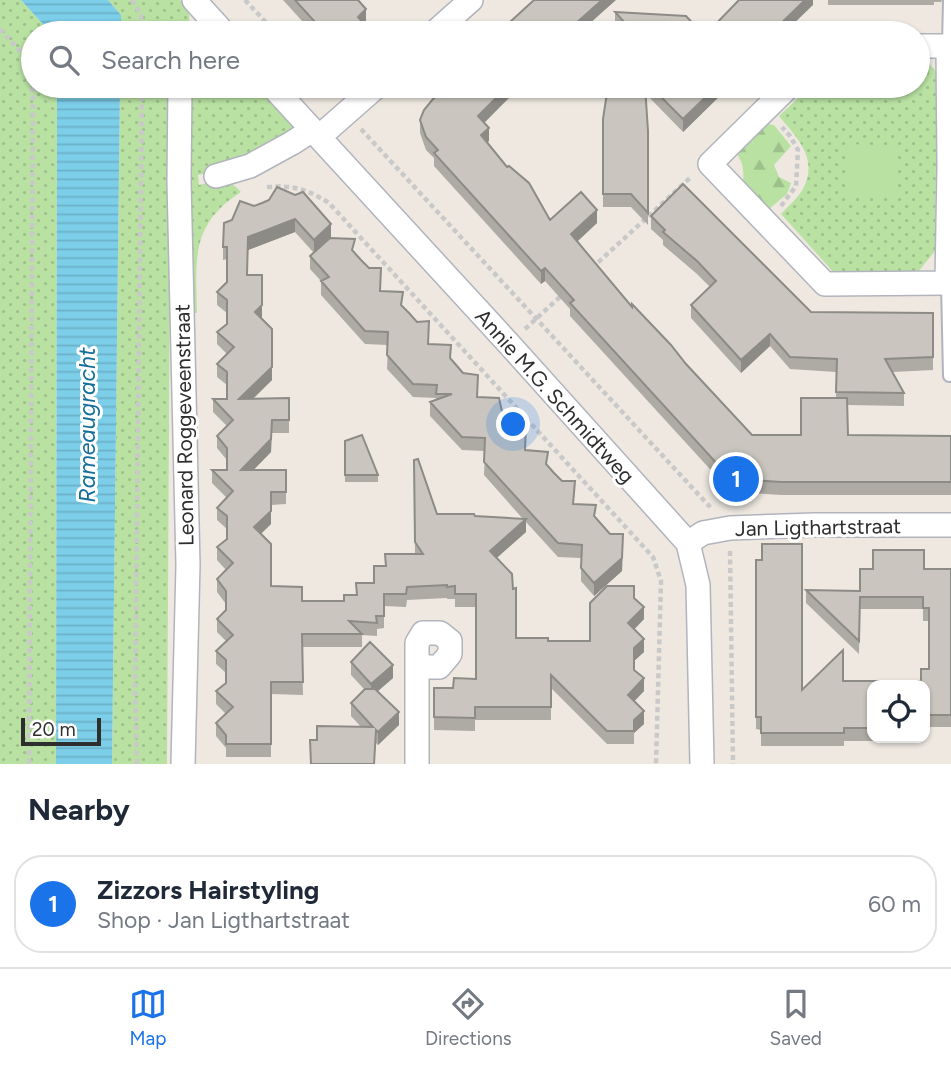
<!DOCTYPE html>
<html lang="en">
<head>
<meta charset="utf-8">
<style>
  :root { --surface:#fff; --page:#f6f6f7; --text:#1f2937; --muted:#747a83; --line:#e0e1e3; --accent:#1a73e8 }
  body { margin:0; font-family:Figtree,sans-serif; background:var(--page); color:var(--text) }
  .controls { position:absolute; right:21px; bottom:21px; display:grid; overflow:hidden; border-radius:14px; box-shadow:0 2px 5px #0004 }
  .controls button { width:63px; height:63px; display:grid; place-items:center; padding:0; border:0; border-bottom:2px solid var(--line); background:var(--surface); color:var(--text); font:35px sans-serif }
  .scale { position:absolute; left:21px; bottom:18px; width:80px; box-sizing:border-box; padding-left:7px; border:4px solid #2e2e2e; border-top:0; font-size:19px; line-height:24px; white-space:nowrap; color:#2e2e2e; -webkit-text-stroke:5px #fff; paint-order:stroke }
  .you { position:absolute; left:514px; top:425px; width:24px; height:24px; margin:-18px; border:5px solid #fff; border-radius:50%; background:#1a73e8; box-shadow:0 0 0 10px #1a73e833 }
  .badge { display:grid; place-items:center; width:46px; height:46px; border-radius:50%; background:var(--accent); color:#fff; font-size:23px; font-weight:700 }
  .pin { position:absolute; translate:-50% -50%; border:4px solid #fff; box-shadow:0 2px 7px #0006 }
  .list { margin:0; padding:0; list-style:none }
  h2 { display:flex; justify-content:space-between; align-items:center; height:91px; margin:0; padding:0 28px; font-size:30px }
  h2 small { font-size:23px; font-weight:400; color:var(--muted) }
  .list li { display:grid; grid-template-columns:46px 1fr auto; gap:21px; align-items:center; box-sizing:border-box; height:98px; margin:0 14px 14px; padding:0 14px; border:2px solid var(--line); border-radius:28px }
  .list b { display:block; font-size:26px; white-space:nowrap }
  .list p { margin:0; font-size:23px; white-space:nowrap; color:var(--muted) }
  .list em { font-size:23px; font-style:normal; color:var(--muted) }
  .icon { flex:none; width:38px; height:38px; fill:none; stroke:currentColor; stroke-width:2; stroke-linecap:round; stroke-linejoin:round }
  .map { position:relative; flex:none; width:951px; height:764px; overflow:hidden }
  .search { position:absolute; background:var(--surface); box-shadow:0 2px 5px #0004; left:21px; right:21px; top:21px; height:77px; display:flex; align-items:center; gap:18px; box-sizing:border-box; padding:0 24px; border-radius:38px; color:var(--muted); font-size:26px }
  .sheet { height:203px; background:var(--surface) }
  nav { display:flex; justify-content:space-around; align-items:center; box-sizing:border-box; height:98px; border-top:2px solid var(--line); background:var(--surface); font-size:19px; color:var(--muted) }
  nav a { display:grid; justify-items:center; gap:4px }
  nav .on { color:var(--accent) }
  .map>svg:first-child { display:block }
  .grass { fill:url(#grass-dots) }
  .forest { fill:url(#forest-firs) }
  .park { fill:#b8e1a2 }
  .water { fill:url(#water-rules) }
  .lines { fill:none; stroke-linecap:round; stroke-linejoin:round }
  .lane-casing { stroke:#b2b4bd; stroke-width:14 }
  .street-casing { stroke:#b2b4bd; stroke-width:26 }
  .path { stroke:#c9c9c9; stroke-width:4.5; stroke-dasharray:5 3.5; stroke-linecap:butt }
  .lane { stroke:#fff; stroke-width:10 }
  .street { stroke:#fff; stroke-width:23 }
  .wall { fill:#aeaaa4; fill-rule:evenodd }
  .shaded-wall { fill:#8d8b86 }
  .building { fill:#cac6bf; stroke:#8d8b86; stroke-width:2 }
  .labels { text-anchor:middle; dominant-baseline:central; stroke-width:6; stroke-linejoin:round; paint-order:stroke }
  .street-label { font-size:21px; fill:#2e2e2e; stroke:#fff }
  .water-label { font-size:23px; font-style:italic; fill:#156f9a; stroke:#fff }
</style>
</head>
<body>
<div class="map">
<svg width="951" height="764" viewBox="0 0 951 764">
  <defs>
    <pattern id="grass-dots" width="8" height="8" patternUnits="userSpaceOnUse" patternTransform="scale(1.75)"><rect width="8" height="8" fill="#b8e1a2"/><path d="M2 2h.1M6 6h.1" fill="none" stroke="#9ec18c" stroke-width="1.8" stroke-linecap="round"/></pattern>
    <pattern id="forest-firs" width="22" height="20" patternUnits="userSpaceOnUse" patternTransform="scale(1.75)"><rect width="22" height="20" fill="#b8e1a2"/><path d="M5 1l3.5 6h-7zM16 11l3.5 6h-7z" fill="#9ec18c"/></pattern>
    <pattern id="water-rules" width="6" height="5" patternUnits="userSpaceOnUse" patternTransform="scale(1.75)"><rect width="6" height="5" fill="#7ccee9"/><path d="M0 2.5h6" fill="none" stroke="#6cb1c8"/></pattern>
  </defs>
  <rect width="100%" height="100%" fill="#eee8e1"/>
  <!-- grass -->
  <path class="grass" d="M 0,0 L 21,0 L 51,33 L 33,33 L 33,86 L 57,86 L 56,764 L 0,764 Z
    M 108,0 L 180,0 C 192,12 192,20 183,33 L 121,33 L 121,15 Z
    M 923,57 L 937,72 L 935,251 L 918,272 L 837,276 L 781,214 C 788,206 798,198 803,189 C 819,158 797,138 779,116 L 811,86 L 918,86 L 918,58 Z
    M 120,86 L 171,86 L 167,764 L 112,764 Z
    M 190,86 L 258,86 L 298,130 L 275,147 L 208,173 L 198,175 L 199,185 C 217,181 227,176 241,192 C 190,225 196,259 197,313 L 190,313 Z"/>
  <!-- forest -->
  <path class="forest" d="M 768,124 L 774,125 L 791,146 L 774,165 L 779,177 L 791,183 L 787,194 L 769,209 L 743,182 C 744,171 743,163 737,154 Z"/>
  <!-- park -->
  <path class="park" d="M 848,144 L 897,146 L 896,196 L 845,194 Z"/>
  <!-- water -->
  <path class="water" d="M 21,0 L 108,0 L 121,15 L 121,33 L 51,33 Z
    M 57,86 L 120,86 L 112,764 L 56,764 Z"/>
  <g class="lines">
    <defs>
      <path id="lane" d="M 948,46 L 949,0
        M 947,283 L 949,376"/>
      <path id="street" d="M 194,0 L 224,33
        M 434,33 L 471,0
        M 180,86 L 179,181 L 188,565 L 183,764
        M 272,86 L 509,344 L 688,543 L 698,585 L 702,764
        M 789,86 L 710,164 L 825,284 L 947,283 L 949,166 L 948,46 L 918,46
        M 319,137 L 377,86
        M 216,176 L 250,166 L 292,143 L 312,130
        M 688,543 L 703,533 L 730,528 L 814,525 L 951,525
        M 417,764 L 417,643 L 423,633 L 440,633 L 450,641 L 450,654 L 439,667 L 418,667"/>
    </defs>
    <!-- lane casing -->
    <use href="#lane" class="lane-casing"/>
    <!-- street casing -->
    <use href="#street" class="street-casing"/>
    <!-- path -->
    <path class="path" d="M 132,0 L 141,15 L 141,33
      M 245,0 L 276,33
      M 0,29 L 23,55 L 33,93 L 29,764
      M 324,86 L 333,96
      M 361,129 L 711,508
      M 267,187 C 293,185 307,189 329,203 L 653,557 L 661,581 L 656,764
      M 781,206 L 796,186 L 798,150 L 790,136 L 782,127
      M 592,268 L 691,177
      M 525,329 L 562,295
      M 730,551 L 733,764
      M 137,764 L 135,689 L 142,86"/>
    <!-- lane -->
    <use href="#lane" class="lane"/>
    <!-- street -->
    <use href="#street" class="street"/>
  </g>
  <!-- wall -->
  <path class="wall" d="M 283,0 L 358,0 L 366,22 L 364,24 L 365,33 L 313,33 Z
    M 828,0 L 942,0 L 941,2 L 934,2 L 934,5 L 828,5 Z
    M 615,12 L 702,33 L 623,33 L 615,25 Z
    M 608,86 L 730,86 L 683,132 L 646,94 L 648,131 L 648,225 L 631,207 L 603,207 L 603,119 Z
    M 513,93 L 484,123 L 489,141 L 487,142 L 550,220 L 597,223 L 577,242 L 632,307 L 752,435 L 801,435 L 836,398 L 836,372 L 790,369 L 770,346 L 741,373 L 691,318 L 691,305 L 710,287 L 697,274 L 663,245 L 663,240 L 651,229 L 651,216 L 811,312 L 933,313 L 933,370 L 893,372 L 904,393 L 904,406 L 847,405 L 848,435 L 951,436 L 951,495 L 781,495 L 737,492 L 723,476 L 719,479 L 570,316 L 570,309 L 545,281 L 541,284 L 434,166 L 434,158 L 426,150 L 420,133 L 420,120 Z
    M 262,203 L 331,237 L 330,238 L 354,253 L 381,291 L 403,306 L 429,344 L 451,359 L 478,397 L 503,416 L 526,451 L 548,466 L 574,504 L 596,519 L 623,547 L 622,571 L 594,596 L 581,581 L 581,558 L 558,557 L 526,522 L 526,532 L 496,558 L 516,638 L 548,641 L 590,641 L 634,598 L 644,619 L 634,629 L 644,652 L 634,661 L 634,670 L 644,691 L 634,701 L 644,724 L 634,733 L 634,744 L 607,744 L 551,688 L 551,720 L 475,720 L 475,731 L 434,730 L 434,688 L 453,688 L 476,679 L 476,607 L 455,607 L 455,599 L 447,599 L 447,598 L 407,600 L 406,607 L 384,606 L 384,628 L 377,629 L 377,636 L 362,635 L 362,647 L 302,647 L 303,695 L 271,694 L 271,757 L 226,757 L 226,748 L 216,736 L 216,723 L 226,714 L 216,704 L 216,691 L 226,683 L 226,673 L 216,664 L 216,651 L 226,641 L 217,632 L 217,619 L 226,610 L 226,604 L 217,592 L 217,579 L 226,570 L 217,560 L 217,547 L 227,539 L 227,529 L 217,520 L 217,508 L 227,498 L 212,483 L 212,470 L 227,470 L 227,460 L 217,448 L 217,436 L 227,426 L 213,412 L 213,399 L 227,399 L 227,385 L 217,377 L 217,364 L 227,354 L 217,344 L 217,332 L 227,324 L 227,313 L 217,305 L 217,292 L 227,282 L 227,259 L 223,260 L 223,247 L 232,220 L 254,206 ZM 295,232 L 314,253 L 310,256 L 310,269 L 321,281 L 321,295 L 365,344 L 388,345 L 387,369 L 413,397 L 436,398 L 436,400 L 430,402 L 430,416 L 462,450 L 485,451 L 484,475 L 523,519 L 437,514 L 414,460 L 415,554 L 385,554 L 385,566 L 374,583 L 356,583 L 356,595 L 344,601 L 302,601 L 271,586 L 261,534 L 271,524 L 271,505 L 286,504 L 286,470 L 253,470 L 271,452 L 272,433 L 289,433 L 289,398 L 253,399 L 272,380 L 261,318 L 247,275 L 248,250 Z
    M 345,441 L 378,475 L 378,482 L 345,482 Z
    M 756,560 L 762,560 L 802,690 L 843,681 L 921,681 L 929,669 L 929,621 L 923,621 L 923,609 L 860,609 L 859,654 L 806,603 L 806,590 L 860,591 L 924,569 L 951,569 L 951,727 L 925,727 L 925,685 L 872,685 L 872,738 L 923,738 L 923,741 L 844,741 L 844,746 L 761,746 L 761,730 L 756,729 Z
    M 351,662 L 393,678 L 378,691 L 399,725 L 378,745 L 376,743 L 317,740 L 361,727 L 351,716 L 351,703 L 364,689 L 351,675 Z"/>
  <!-- shaded-wall -->
  <path class="shaded-wall" d="M 602,0 L 616,0 L 579,33 L 565,33 Z
    M 805,0 L 813,0 L 813,5 L 784,33 L 771,33 Z
    M 366,9 L 366,22 L 358,30 L 358,17 Z
    M 365,25 L 365,33 L 356,33 Z
    M 508,86 L 521,86 L 478,129 L 478,116 Z
    M 717,86 L 730,86 L 683,132 L 683,119 Z
    M 489,128 L 489,141 L 481,148 L 481,135 Z
    M 597,210 L 597,223 L 571,247 L 571,234 Z
    M 295,219 L 295,232 L 248,250 L 248,237 Z
    M 331,224 L 331,237 L 314,253 L 314,240 Z
    M 545,268 L 545,281 L 541,284 L 541,271 Z
    M 262,288 L 262,318 L 255,312 Z
    M 770,334 L 770,346 L 741,373 L 741,360 Z
    M 272,367 L 272,380 L 239,412 L 239,399 Z
    M 272,420 L 271,452 L 241,483 L 241,470 Z
    M 723,463 L 723,476 L 719,479 L 719,466 Z
    M 271,511 L 271,524 L 254,540 L 254,527 Z
    M 526,519 L 526,532 L 490,564 L 490,551 Z
    M 623,534 L 622,571 L 594,596 L 594,583 Z
    M 644,607 L 644,619 L 628,636 L 628,623 Z
    M 644,639 L 644,652 L 634,661 L 634,648 Z
    M 393,665 L 393,678 L 371,697 L 371,684 Z
    M 644,678 L 644,691 L 628,708 L 628,695 Z
    M 644,711 L 644,724 L 634,733 L 634,720 Z
    M 399,712 L 399,725 L 378,745 L 378,732 Z"/>
  <!-- building -->
  <path class="building" d="M 295,0 L 358,0 L 366,9 L 358,17 L 365,25 L 356,33 L 329,33 L 328,32 L 325,33 Z
    M 534,0 L 602,0 L 565,33 L 498,33 Z
    M 739,0 L 805,0 L 771,33 L 707,33 Z
    M 615,12 L 686,16 L 702,33 L 634,33 Z
    M 448,86 L 508,86 L 478,116 L 489,128 L 481,135 L 507,167 L 509,166 L 529,183 L 550,220 L 581,192 L 597,210 L 571,234 L 632,307 L 632,304 L 671,345 L 686,364 L 752,435 L 801,435 L 801,398 L 847,398 L 848,435 L 951,436 L 951,482 L 781,482 L 737,479 L 723,463 L 719,466 L 570,303 L 574,300 L 545,268 L 541,271 L 434,153 L 438,150 L 426,137 L 420,120 L 424,110 L 433,99 Z
    M 608,86 L 645,86 L 648,131 L 648,213 L 631,194 L 603,194 L 603,119 Z
    M 650,86 L 717,86 L 683,119 Z
    M 683,184 L 811,312 L 933,313 L 933,357 L 885,359 L 904,393 L 836,392 L 837,359 L 790,357 L 770,334 L 741,360 L 691,305 L 716,281 L 697,261 L 663,232 L 665,230 L 651,216 Z
    M 277,187 L 295,195 L 303,192 L 331,224 L 314,240 L 295,219 L 248,237 L 247,275 L 262,275 L 262,305 L 255,312 L 272,329 L 272,367 L 239,399 L 289,398 L 289,420 L 272,420 L 271,439 L 241,470 L 286,470 L 286,492 L 271,492 L 271,511 L 254,527 L 271,544 L 271,586 L 302,587 L 302,601 L 344,601 L 344,595 L 357,595 L 356,583 L 374,583 L 374,566 L 386,566 L 385,554 L 423,554 L 415,542 L 414,460 L 418,459 L 437,514 L 474,514 L 475,516 L 526,519 L 490,551 L 512,574 L 513,589 L 516,588 L 516,638 L 548,638 L 548,641 L 590,641 L 590,603 L 607,586 L 634,586 L 634,598 L 644,607 L 628,623 L 644,639 L 634,648 L 634,670 L 644,678 L 628,695 L 644,711 L 634,720 L 634,731 L 607,731 L 551,675 L 551,707 L 475,707 L 475,718 L 434,717 L 434,688 L 453,688 L 454,678 L 476,679 L 476,594 L 455,594 L 455,586 L 447,587 L 447,585 L 407,587 L 406,594 L 384,594 L 384,616 L 376,616 L 377,623 L 349,621 L 362,634 L 302,634 L 303,682 L 271,682 L 271,744 L 226,744 L 226,735 L 216,723 L 233,707 L 216,691 L 226,683 L 226,660 L 216,651 L 233,635 L 217,619 L 226,610 L 226,591 L 217,579 L 233,563 L 217,547 L 227,539 L 227,516 L 217,508 L 233,491 L 212,470 L 227,470 L 227,448 L 217,436 L 233,420 L 213,399 L 227,399 L 227,372 L 217,364 L 234,347 L 217,332 L 227,324 L 227,300 L 217,292 L 227,282 L 227,247 L 223,247 L 224,223 L 232,220 L 240,201 L 254,206 L 262,203 L 269,200 Z
    M 330,238 L 355,239 L 352,250 L 361,260 L 369,268 L 381,268 L 380,291 L 403,292 L 401,305 L 409,313 L 417,322 L 429,321 L 428,344 L 451,345 L 450,358 L 457,366 L 463,373 L 478,375 L 477,397 L 499,398 L 503,416 L 512,426 L 526,427 L 525,450 L 548,452 L 546,464 L 554,473 L 562,481 L 575,481 L 573,504 L 596,505 L 594,516 L 610,534 L 623,534 L 622,558 L 594,583 L 581,568 L 582,545 L 558,543 L 484,462 L 485,438 L 462,437 L 430,402 L 452,394 L 436,394 L 437,385 L 413,384 L 387,355 L 388,332 L 365,331 L 321,281 L 329,277 L 310,256 Z
    M 362,435 L 378,475 L 345,475 L 345,441 Z
    M 762,544 L 802,544 L 802,690 L 843,650 L 843,681 L 921,681 L 921,669 L 929,669 L 929,608 L 923,608 L 923,597 L 860,597 L 859,641 L 806,590 L 860,591 L 860,569 L 873,569 L 873,550 L 924,550 L 924,569 L 951,569 L 951,715 L 925,715 L 925,685 L 872,685 L 872,728 L 844,728 L 844,733 L 761,733 L 761,717 L 756,717 L 756,560 L 762,560 Z
    M 370,642 L 393,665 L 371,684 L 351,662 Z
    M 365,689 L 375,689 L 399,712 L 378,732 L 376,730 L 374,764 L 311,764 L 310,740 L 317,740 L 317,726 L 373,727 L 351,703 Z"/>
  <g class="labels">
    <!-- street labels -->
    <g class="street-label">
      <text transform="translate(555 396) rotate(48)">Annie M.G. Schmidtweg</text>
      <text transform="translate(184 425) rotate(-91)">Leonard Roggeveenstraat</text>
      <text transform="translate(818 527) rotate(-1)">Jan Ligthartstraat</text>
    </g>
    <!-- water labels -->
    <g class="water-label">
      <text transform="translate(87 425) rotate(-90)">Rameaugracht</text>
    </g>
  </g>
</svg>
<div class="controls">
<button><svg class="icon" aria-label="locate" viewBox="0 0 24 24"><circle cx="12" cy="12" r="6"/><path d="M12 2v4M12 18v4M2 12h4M18 12h4"/></svg></button>
</div>
<div class="scale">20 m</div>
<div class="you"></div>
<div class="pin badge" style="left:736px;top:479px">1</div>
<div class="search"><svg class="icon" aria-label="search" viewBox="0 0 24 24"><circle cx="10" cy="10" r="6"/><path d="M15 15l6 6"/></svg>Search here</div>
</div>
<section class="sheet">
<h2>Nearby<small></small></h2>
<ul class="list">
<li><span class="badge">1</span><div><b>Zizzors Hairstyling</b><p>Shop · Jan Ligthartstraat</p></div><em>60 m</em></li>
</ul>
</section>
<nav>
<a class="on"><svg class="icon" aria-label="map" viewBox="0 0 24 24"><path d="M3 6l6-2 6 2 6-2v14l-6 2-6-2-6 2zM9 4v14M15 6v14"/></svg>Map</a>
<a><svg class="icon" aria-label="directions" viewBox="0 0 24 24"><path d="M12 3l9 9-9 9-9-9zM9 14v-3h6M13 9l2 2-2 2"/></svg>Directions</a>
<a><svg class="icon" aria-label="saved" viewBox="0 0 24 24"><path d="M7 4h10v16l-5-4-5 4z"/></svg>Saved</a>
</nav>
</body>
</html>
